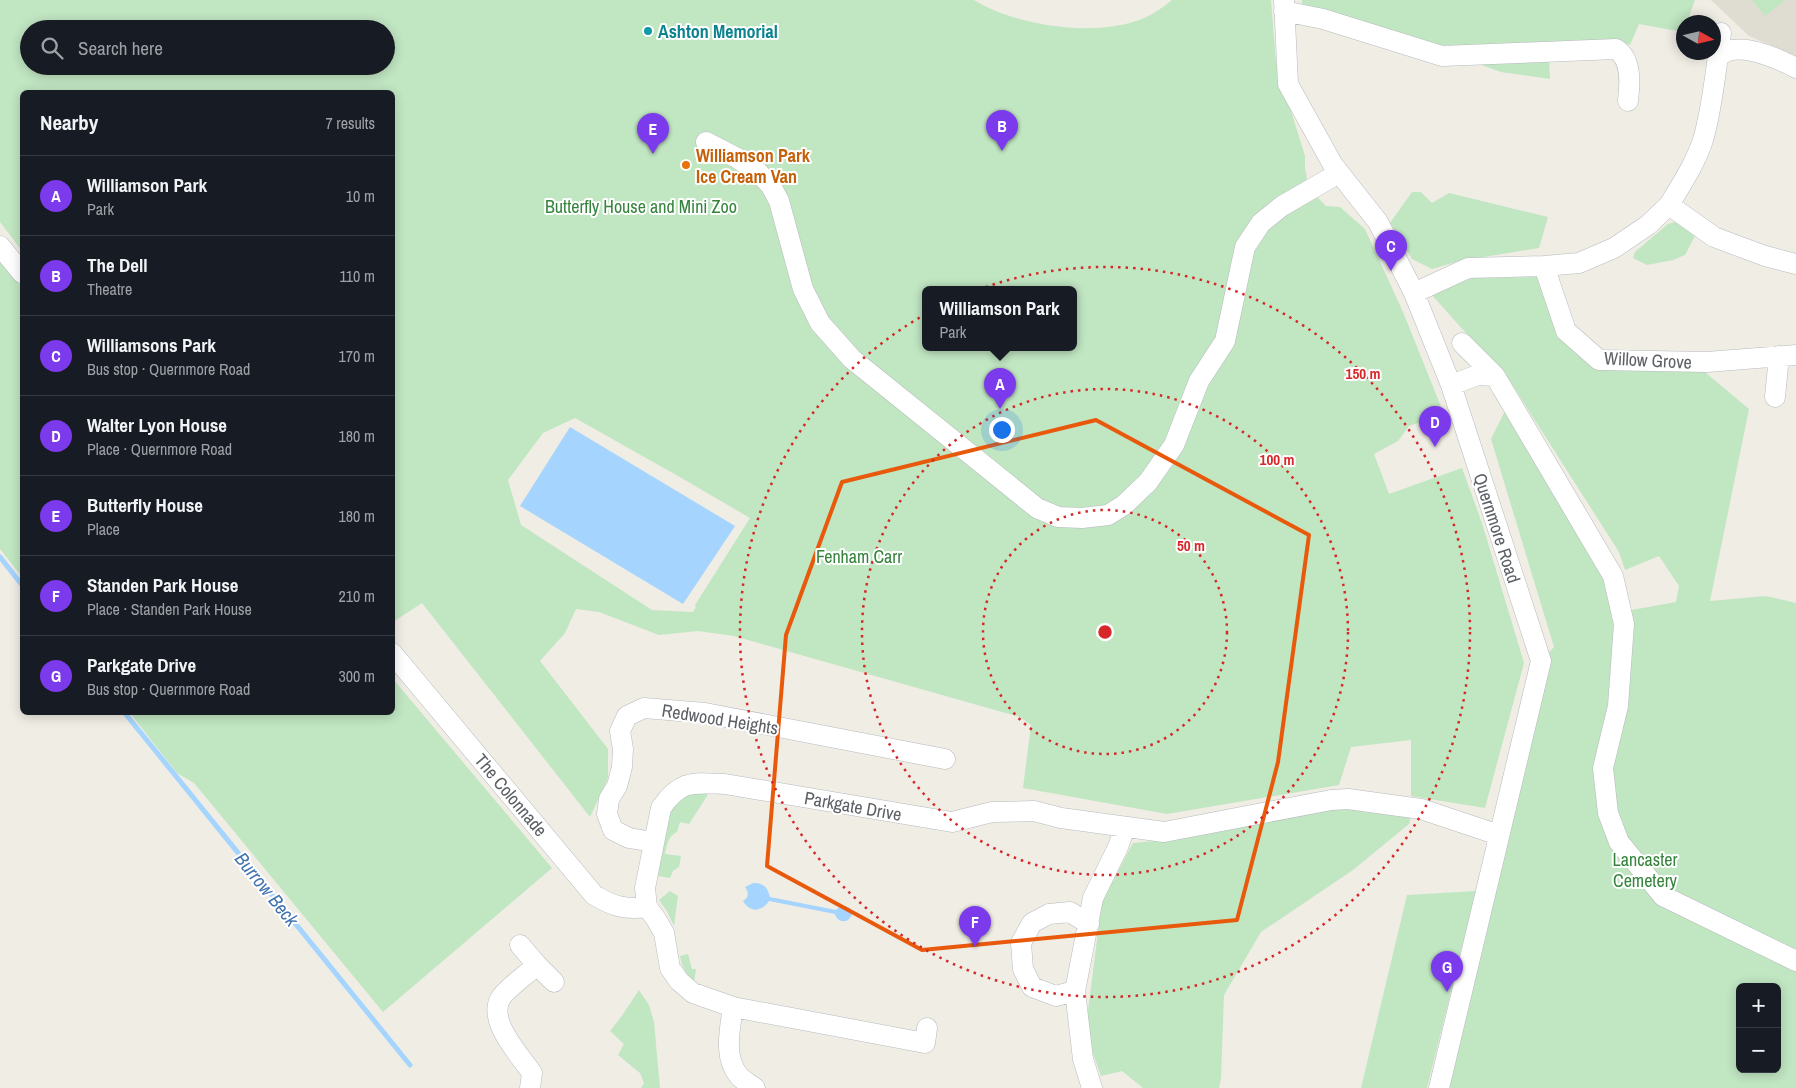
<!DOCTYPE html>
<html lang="en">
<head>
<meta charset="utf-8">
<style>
  :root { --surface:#171b24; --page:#242831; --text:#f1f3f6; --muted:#9ea1a6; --line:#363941; --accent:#7c3aed }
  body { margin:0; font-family:"Archivo Narrow",sans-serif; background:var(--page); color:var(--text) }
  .controls { position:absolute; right:15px; bottom:15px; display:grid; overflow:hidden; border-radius:8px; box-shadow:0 2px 12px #0003 }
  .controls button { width:45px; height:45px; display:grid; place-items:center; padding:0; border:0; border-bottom:1px solid var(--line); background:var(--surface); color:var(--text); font:25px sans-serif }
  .compass { position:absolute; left:1676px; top:15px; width:45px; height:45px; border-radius:50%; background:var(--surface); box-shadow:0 2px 12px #0003; rotate:98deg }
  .you { position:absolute; left:1001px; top:429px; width:18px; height:18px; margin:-12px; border:4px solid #fff; border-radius:50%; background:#1a73e8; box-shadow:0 0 0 8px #1a73e833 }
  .badge { display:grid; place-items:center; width:32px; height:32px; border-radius:50%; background:var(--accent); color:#fff; font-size:16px; font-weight:700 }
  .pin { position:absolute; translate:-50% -41px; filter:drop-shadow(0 1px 2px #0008) }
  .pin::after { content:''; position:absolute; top:26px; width:18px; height:15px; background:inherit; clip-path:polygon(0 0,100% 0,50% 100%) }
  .popup { position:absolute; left:922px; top:286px; width:155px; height:65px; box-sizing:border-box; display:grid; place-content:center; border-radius:8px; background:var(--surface); filter:drop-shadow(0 1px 4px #0005); font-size:16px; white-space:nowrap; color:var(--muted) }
  .popup b { font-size:19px; color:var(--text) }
  .popup::after { content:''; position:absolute; left:50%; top:100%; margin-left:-10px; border:10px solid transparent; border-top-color:var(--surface) }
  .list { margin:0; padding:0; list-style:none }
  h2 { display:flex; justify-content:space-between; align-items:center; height:65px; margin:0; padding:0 20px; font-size:21px }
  h2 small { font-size:16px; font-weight:400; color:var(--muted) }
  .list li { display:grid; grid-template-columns:32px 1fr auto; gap:15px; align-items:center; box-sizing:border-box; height:80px; padding:0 20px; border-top:1px solid var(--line) }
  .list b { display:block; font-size:19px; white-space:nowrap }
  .list p { margin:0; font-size:16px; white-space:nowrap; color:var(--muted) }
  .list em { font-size:16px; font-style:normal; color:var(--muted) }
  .icon { flex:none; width:28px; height:28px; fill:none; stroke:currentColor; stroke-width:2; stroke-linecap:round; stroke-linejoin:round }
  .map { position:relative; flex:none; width:1796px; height:1088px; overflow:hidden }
  .search { position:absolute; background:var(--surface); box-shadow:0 2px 12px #0003; left:20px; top:20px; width:375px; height:55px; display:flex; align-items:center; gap:12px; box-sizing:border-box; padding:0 18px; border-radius:28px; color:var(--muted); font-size:19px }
  .panel { position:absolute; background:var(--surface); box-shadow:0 2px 12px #0003; left:20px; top:90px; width:375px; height:625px; border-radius:8px }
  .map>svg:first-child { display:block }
  .education { fill:#dfdcd2 }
  .green { fill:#c1e6c2; fill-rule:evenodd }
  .water { fill:#a5d4fe }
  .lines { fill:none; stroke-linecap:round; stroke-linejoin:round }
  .stream { stroke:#a5d4fe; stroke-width:5 }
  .minor-casing { stroke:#b7babe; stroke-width:21 }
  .minor { stroke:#fff; stroke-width:20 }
  .marked { fill:none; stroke:#e8590c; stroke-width:4; stroke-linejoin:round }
  .ring { fill:none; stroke:#d62828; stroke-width:2.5; stroke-dasharray:2.5 5 }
  .culture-dot { fill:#0f9aa8; stroke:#fff; stroke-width:2 }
  .food-dot { fill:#e8710a; stroke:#fff; stroke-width:2 }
  .labels { text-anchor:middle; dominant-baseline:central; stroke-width:4; stroke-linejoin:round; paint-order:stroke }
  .culture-label { font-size:18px; font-weight:bold; fill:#0d838f; stroke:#fff; text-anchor:start }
  .food-label { font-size:18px; font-weight:bold; fill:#c56008; stroke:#fff; text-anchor:start }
  .park-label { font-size:18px; fill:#35833c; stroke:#fff }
  .street-label { font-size:18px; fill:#5c6065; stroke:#fff }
  .water-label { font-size:19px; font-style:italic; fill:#4174b1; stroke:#fff }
  .centre { fill:#d62828; stroke:#fff; stroke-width:2.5 }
  .ring-label { font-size:15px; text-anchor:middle; font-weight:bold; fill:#d62828; stroke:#fff; stroke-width:4; stroke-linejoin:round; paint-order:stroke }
</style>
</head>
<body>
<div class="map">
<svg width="1796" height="1088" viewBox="0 0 1796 1088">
  <rect width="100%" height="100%" fill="#efede4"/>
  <!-- education -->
  <path class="education" d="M 1711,0 L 1796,0 L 1796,56 L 1749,36 Z"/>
  <!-- green -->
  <path class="green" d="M 0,0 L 974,0 C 1016,26 1092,37 1139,20 C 1151,16 1162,8 1172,0 L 1271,0 L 1276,63 L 1305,156 L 1305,168 L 1307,179 L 1311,189 L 1321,201 L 1326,206 L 1340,207 L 1365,229 L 1403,312 L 1444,414 L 1409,426 L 1398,441 L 1374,454 L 1389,494 L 1462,468 L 1482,523 L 1524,663 L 1485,808 L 1411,796 L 1411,740 L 1351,747 L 1339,785 L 1167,814 L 1023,788 L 1031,725 L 1020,717 L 734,636 L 698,631 L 659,635 L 599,612 L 576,609 L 565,633 L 540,661 L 608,749 L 608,778 L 590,817 L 422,603 L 393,622 L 392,92 L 22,92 L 22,251 L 0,222 ZM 29,29 L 386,29 L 386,66 L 29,66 ZM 926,290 L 1074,290 L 1074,348 L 926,348 ZM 575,418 L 678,476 L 750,518 L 695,605 L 696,607 L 693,612 L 652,610 L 521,525 L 508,480 L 543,433 Z
    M 1302,0 L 1695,0 L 1687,22 L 1684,22 L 1683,32 L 1639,24 L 1630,45 L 1620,41 L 1493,45 L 1433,45 L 1302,9 Z
    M 1752,0 L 1785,0 L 1765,16 Z
    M 1549,59 L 1550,79 L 1501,72 L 1470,61 Z
    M 1412,192 L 1421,192 L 1432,203 L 1449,193 L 1548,217 L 1539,248 L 1459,261 L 1432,269 L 1412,259 L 1390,223 Z
    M 1675,222 L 1696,234 L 1685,255 L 1673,260 L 1647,265 L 1633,258 L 1635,252 L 1668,224 Z
    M 0,259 L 22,286 L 22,577 L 0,549 Z
    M 1541,277 L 1594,364 L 1700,368 L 1749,409 L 1710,601 L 1766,596 L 1796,603 L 1796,1088 L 1439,1088 L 1541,661 L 1554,647 L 1491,439 L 1505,411 L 1598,561 L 1615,613 L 1676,602 L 1679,586 L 1659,556 L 1625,570 L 1619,552 L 1513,386 L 1432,295 L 1472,278 ZM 1740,987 L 1777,987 L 1777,1069 L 1740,1069 Z
    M 393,679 L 552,868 L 383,1012 L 194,783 L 177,773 L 130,713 L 392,712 Z
    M 708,791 L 707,796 L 689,824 L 680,822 L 677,832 C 668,836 667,845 665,854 L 681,856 L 679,867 L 673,871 L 670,878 L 658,876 C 662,853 662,804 688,794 C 694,792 702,792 708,791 Z
    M 1344,805 L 1411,815 L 1409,824 L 1353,870 L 1261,932 L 1224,995 L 1221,1078 L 1219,1088 L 1143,1088 L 1122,1071 L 1101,1076 L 1090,1045 L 1087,1018 L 1102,901 L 1133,843 L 1186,838 Z
    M 670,891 L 678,896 L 674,926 L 667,911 L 659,900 Z
    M 1476,891 L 1427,1088 L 1361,1088 L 1407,895 Z
    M 688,954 L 692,969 L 696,969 L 694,982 C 686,973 682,968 680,956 Z
    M 639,990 L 649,1005 L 654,1022 L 660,1088 L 641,1088 L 644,1083 L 640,1073 L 618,1055 L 624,1044 L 610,1031 L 621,1017 Z"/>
  <!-- water -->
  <path class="water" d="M 570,427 L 735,526 L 683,604 L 520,506 Z
    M 753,883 C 763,882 768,888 770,897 L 836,910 L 842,905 L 850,908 L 852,915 L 848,920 C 841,923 837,920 835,914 L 769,901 C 762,912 750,913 743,901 C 749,898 749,892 745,887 Z"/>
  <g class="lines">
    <!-- stream -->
    <path class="stream" d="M 0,557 L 22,585
      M 124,712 L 410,1065"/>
    <defs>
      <path id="minor" d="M 1284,0 L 1288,84 L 1333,165 L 1378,222 L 1414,293 L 1451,385 L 1541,661 L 1439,1088
        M 1284,11 L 1323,19 L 1442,56 L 1616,49 C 1632,59 1630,84 1628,101
        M 1718,56 L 1721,33
        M 706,142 L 737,158 L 757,171 L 771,186 L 779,201 L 803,289 L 820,323 L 852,359 L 1037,508 L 1058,517 L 1082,518 L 1108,515 L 1124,505 L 1148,482 L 1174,445 L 1199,381 L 1225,341 L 1245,247 L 1261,223 L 1282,206 L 1339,173
        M 1669,205 C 1681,185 1695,164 1703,140 C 1711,113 1714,84 1718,56 C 1721,55 1725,52 1728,51 C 1748,45 1779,59 1796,68
        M 0,246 L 22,273
        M 1544,266 L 1566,331 L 1599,360 L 1707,362 L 1796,355
        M 1414,293 L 1468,268 L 1544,266 L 1579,263 L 1614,248 L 1648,225 L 1669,205 L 1714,237 L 1765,256 L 1796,264
        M 1462,343 L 1495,376 L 1613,576 L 1624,624 L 1618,706 L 1603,768 L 1608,813 L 1619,842 L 1663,896 L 1796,961
        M 1451,385 L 1478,375 L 1495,376
        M 1775,397 L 1779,356
        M 392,653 L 594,895 C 613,906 624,910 647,907
        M 653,842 L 629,838 L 613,830 L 607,814 L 609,799 L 617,786 L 622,767 L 623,749 L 620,731 L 627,716 L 644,708 L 705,713 L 945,759
        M 520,945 L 537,965 C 526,975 511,985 502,996 C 485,1019 519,1054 532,1073 L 530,1088
        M 537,965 L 554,982
        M 1075,991 L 1056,996 L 1032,987 L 1023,969 L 1021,943 L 1032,923 L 1049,914 L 1070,912 L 1089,924
        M 733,1007 C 730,1029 723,1057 739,1076 C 743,1081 750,1084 755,1088
        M 927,1028 L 925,1043 L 733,1007 L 693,993 L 679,981 L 670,968 L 664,933 L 656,919 L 647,907 L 645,888 L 661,808 C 681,779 693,783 725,784 L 952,822 L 992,812 L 1034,811 L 1061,818 L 1164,832 L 1331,800 L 1348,799 L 1421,809 L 1499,835
        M 1092,1088 L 1083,1059 L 1075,991 L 1093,898 L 1118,847 L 1125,827"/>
    </defs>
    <!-- minor casing -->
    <use href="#minor" class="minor-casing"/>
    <!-- minor -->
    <use href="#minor" class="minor"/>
  </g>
  <!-- marked area -->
  <path class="marked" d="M 1096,420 L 1309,535 L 1278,762 L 1237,920 L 922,950 L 767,866 L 786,635 L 842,482 Z"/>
  <!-- distance rings -->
  <g class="ring">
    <circle cx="1105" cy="632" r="122"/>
    <circle cx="1105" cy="632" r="243"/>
    <circle cx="1105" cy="632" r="365"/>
  </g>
  <!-- markers -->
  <circle class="culture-dot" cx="648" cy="31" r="5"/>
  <circle class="food-dot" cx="686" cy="165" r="5"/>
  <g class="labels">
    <!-- culture labels -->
    <g class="culture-label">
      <text x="658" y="31">Ashton Memorial</text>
    </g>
    <!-- food labels -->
    <g class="food-label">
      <text x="696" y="155">Williamson Park<tspan x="696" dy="21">Ice Cream Van</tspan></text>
    </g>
    <!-- park labels -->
    <g class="park-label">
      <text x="641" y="206">Butterfly House and Mini Zoo</text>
      <text x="859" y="556">Fenham Carr</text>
      <text x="1645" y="859">Lancaster<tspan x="1645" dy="21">Cemetery</tspan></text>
    </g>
    <!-- street labels -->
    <g class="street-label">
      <text transform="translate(1648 360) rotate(3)">Willow Grove</text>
      <text transform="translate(1497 528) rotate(72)">Quernmore Road</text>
      <text transform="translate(720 719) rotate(9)">Redwood Heights</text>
      <text transform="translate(511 795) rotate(50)">The Colonnade</text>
      <text transform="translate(853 806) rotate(10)">Parkgate Drive</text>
    </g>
    <!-- water labels -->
    <g class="water-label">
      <text transform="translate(267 889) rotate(51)">Burrow Beck</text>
    </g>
  </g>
  <circle cx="1105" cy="632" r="8" class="centre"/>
  <g class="ring-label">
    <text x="1363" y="379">150 m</text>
    <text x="1277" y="465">100 m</text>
    <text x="1191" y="551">50 m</text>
  </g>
</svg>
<div class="controls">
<button>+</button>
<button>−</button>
</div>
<svg class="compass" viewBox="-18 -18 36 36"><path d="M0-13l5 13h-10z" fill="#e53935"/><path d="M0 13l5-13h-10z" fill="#9ea1a6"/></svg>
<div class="you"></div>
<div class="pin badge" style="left:1000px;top:409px">A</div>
<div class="popup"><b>Williamson Park</b>Park</div>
<div class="pin badge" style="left:1002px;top:151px">B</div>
<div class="pin badge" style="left:1391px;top:271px">C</div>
<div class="pin badge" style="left:1435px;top:447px">D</div>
<div class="pin badge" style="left:653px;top:154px">E</div>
<div class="pin badge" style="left:975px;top:947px">F</div>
<div class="pin badge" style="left:1447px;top:992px">G</div>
<div class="search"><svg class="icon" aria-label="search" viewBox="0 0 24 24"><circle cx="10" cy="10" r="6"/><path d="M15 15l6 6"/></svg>Search here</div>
<section class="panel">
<h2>Nearby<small>7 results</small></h2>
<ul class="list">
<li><span class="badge">A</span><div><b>Williamson Park</b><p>Park</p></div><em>10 m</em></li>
<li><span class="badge">B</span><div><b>The Dell</b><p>Theatre</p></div><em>110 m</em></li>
<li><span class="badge">C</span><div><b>Williamsons Park</b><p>Bus stop · Quernmore Road</p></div><em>170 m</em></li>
<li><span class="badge">D</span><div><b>Walter Lyon House</b><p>Place · Quernmore Road</p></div><em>180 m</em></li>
<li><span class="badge">E</span><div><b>Butterfly House</b><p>Place</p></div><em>180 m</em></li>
<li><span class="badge">F</span><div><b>Standen Park House</b><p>Place · Standen Park House</p></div><em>210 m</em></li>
<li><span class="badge">G</span><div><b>Parkgate Drive</b><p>Bus stop · Quernmore Road</p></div><em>300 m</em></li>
</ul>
</section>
</div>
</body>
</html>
